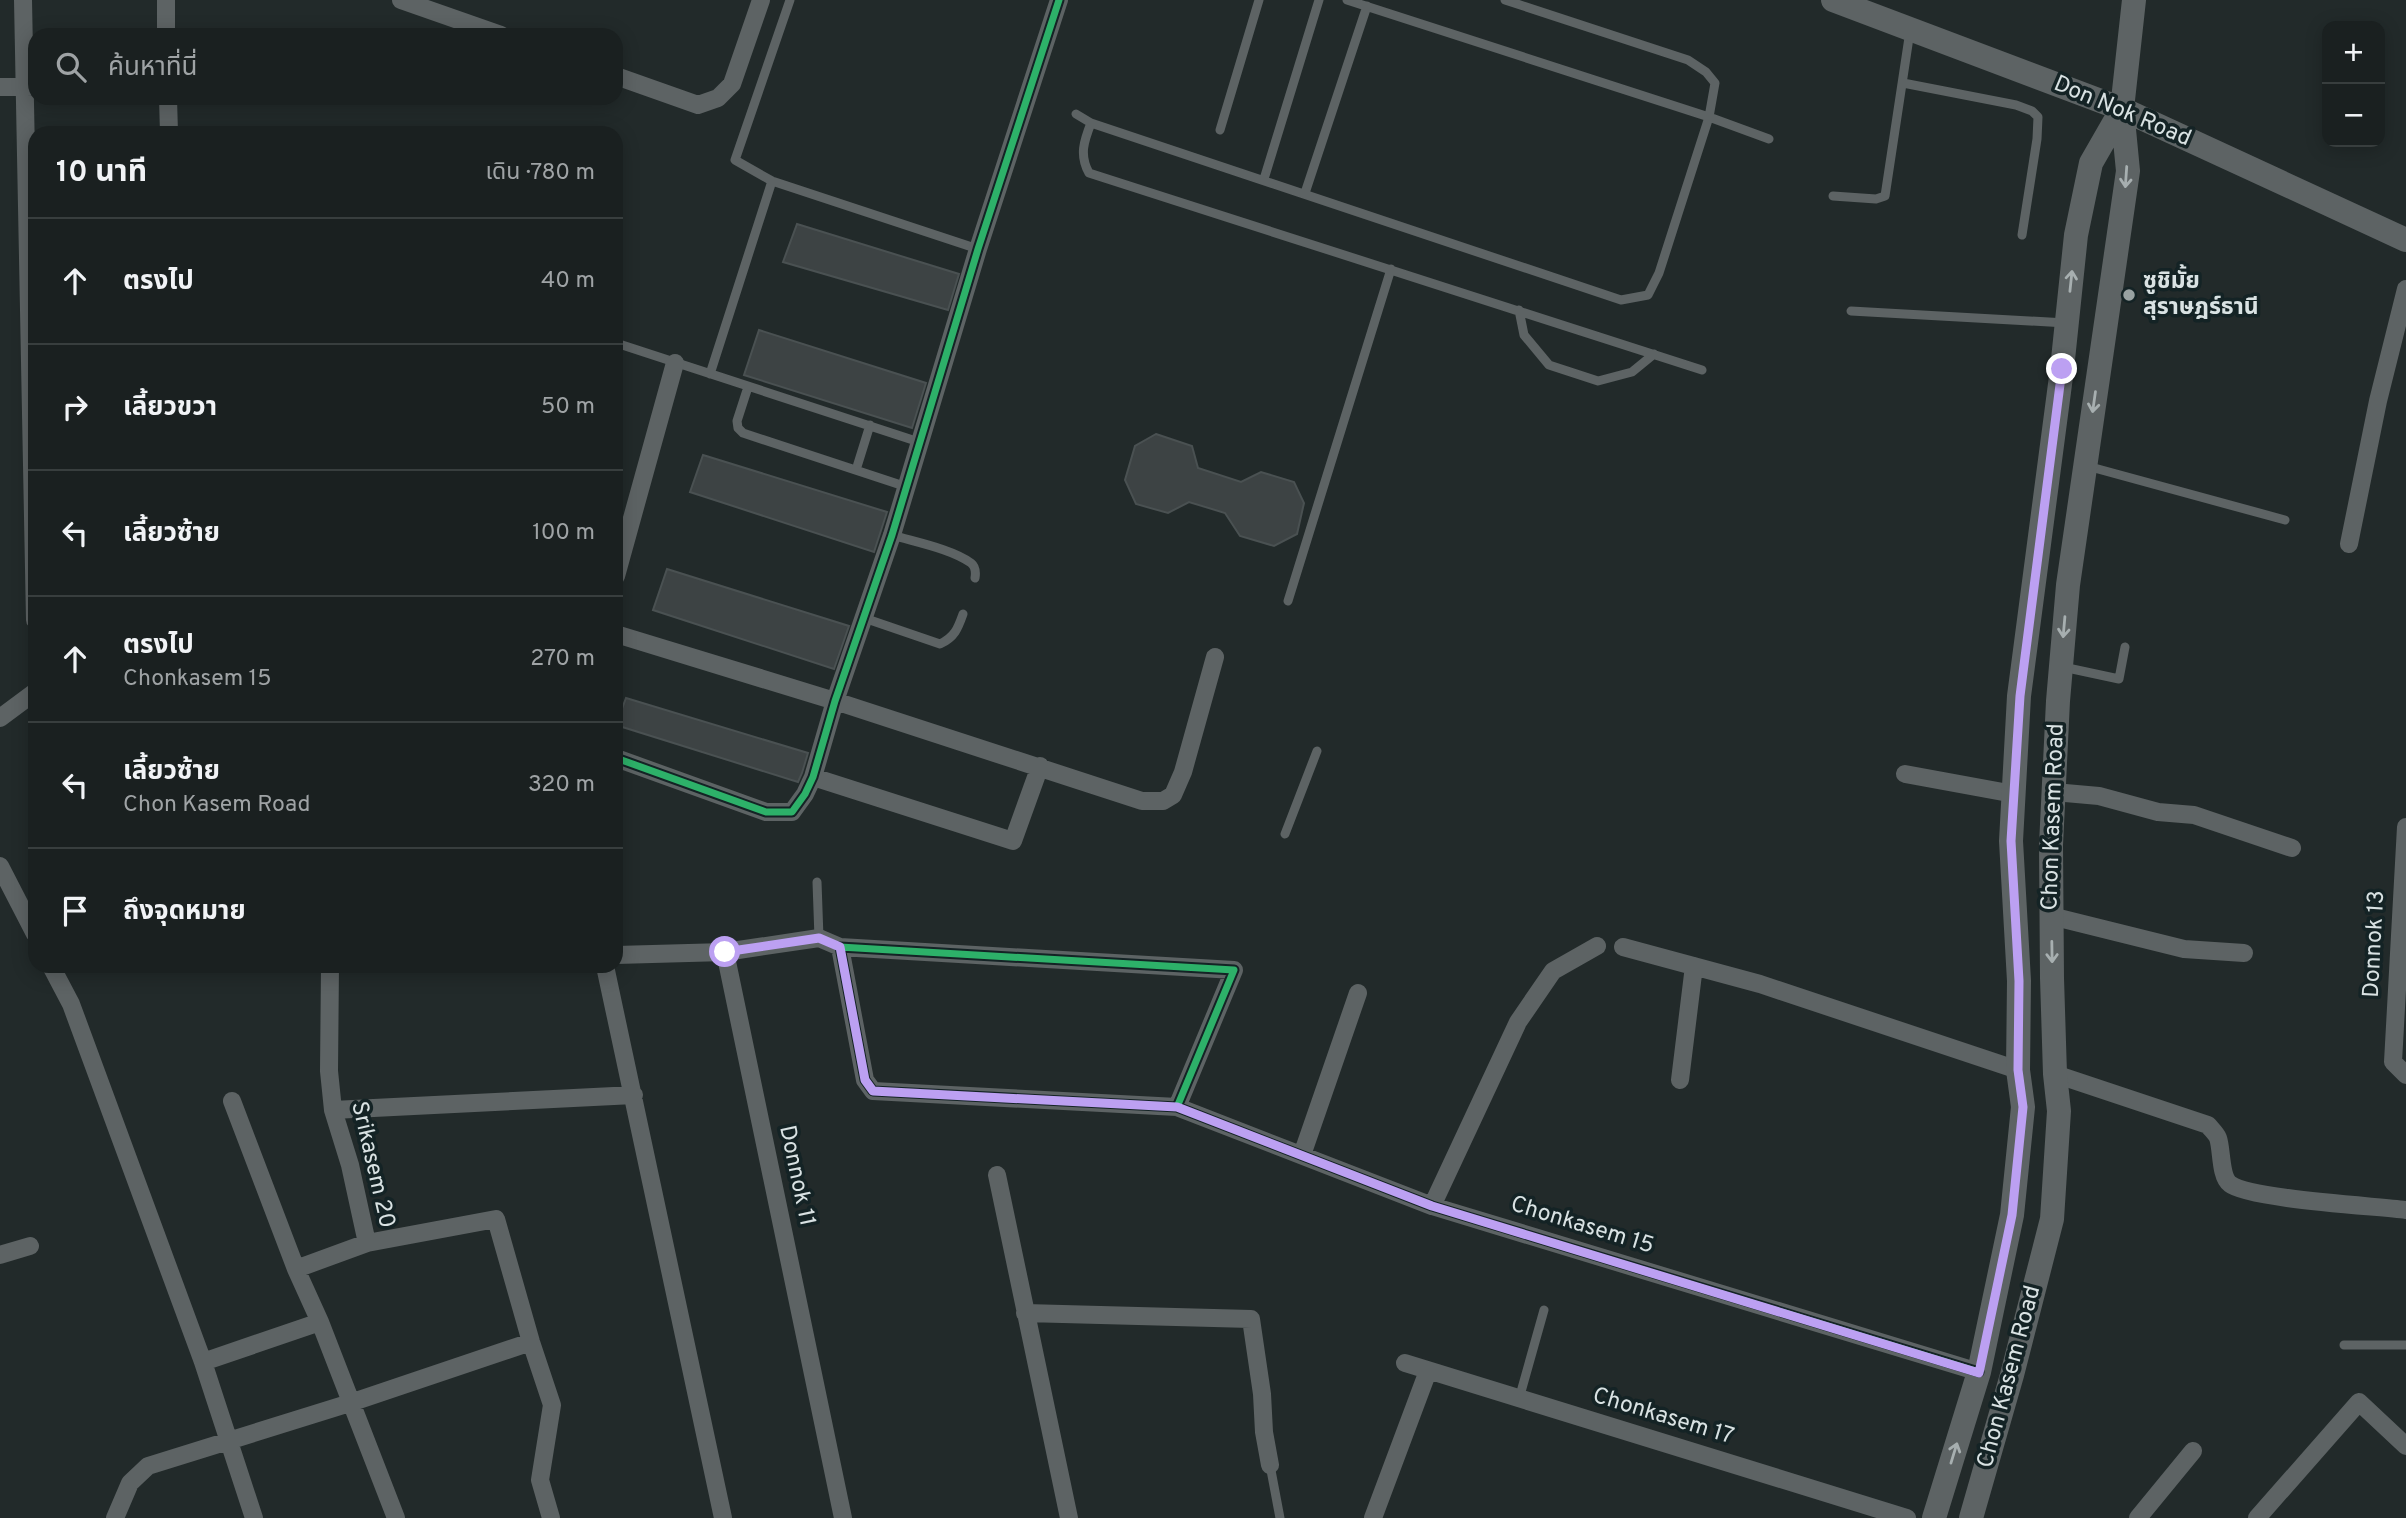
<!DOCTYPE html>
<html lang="th">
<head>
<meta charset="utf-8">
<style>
  :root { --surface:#1a2020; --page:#232829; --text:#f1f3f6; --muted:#9fa3a5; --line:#383e3e }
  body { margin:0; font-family:Overpass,"Noto Sans Thai",sans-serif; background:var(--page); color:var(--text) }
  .controls { position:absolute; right:21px; top:21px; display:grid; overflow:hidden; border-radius:14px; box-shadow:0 4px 18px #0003 }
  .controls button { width:63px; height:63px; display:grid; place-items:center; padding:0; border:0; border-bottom:2px solid var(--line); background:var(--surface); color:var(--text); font:35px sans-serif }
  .stop { position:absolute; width:21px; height:21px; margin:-16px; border:5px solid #bca0f2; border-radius:50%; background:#fff }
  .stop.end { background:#bca0f2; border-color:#fff; box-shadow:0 2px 7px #0008 }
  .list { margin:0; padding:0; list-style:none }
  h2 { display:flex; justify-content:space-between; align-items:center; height:91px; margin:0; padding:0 28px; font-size:30px }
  h2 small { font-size:23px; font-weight:400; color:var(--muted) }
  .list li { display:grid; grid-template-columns:46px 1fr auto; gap:21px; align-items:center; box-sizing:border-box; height:126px; padding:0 28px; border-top:2px solid var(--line) }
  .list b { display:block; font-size:26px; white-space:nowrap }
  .list p { margin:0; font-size:23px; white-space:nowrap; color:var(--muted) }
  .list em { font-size:23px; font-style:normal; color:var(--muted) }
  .icon { flex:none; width:38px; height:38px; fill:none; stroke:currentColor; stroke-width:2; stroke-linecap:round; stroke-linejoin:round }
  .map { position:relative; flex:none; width:2406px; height:1518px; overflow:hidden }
  .search { position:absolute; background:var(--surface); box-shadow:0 4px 18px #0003; left:28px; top:28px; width:595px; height:77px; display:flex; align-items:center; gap:18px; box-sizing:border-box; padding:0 24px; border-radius:21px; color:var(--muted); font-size:26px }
  .panel { position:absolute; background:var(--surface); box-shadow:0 4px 18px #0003; left:28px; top:126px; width:595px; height:847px; border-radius:21px }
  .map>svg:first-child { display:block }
  .building { fill:#3d4344; stroke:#4a5152; stroke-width:2 }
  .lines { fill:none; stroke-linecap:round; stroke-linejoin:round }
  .service { stroke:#5d6364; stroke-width:9 }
  .minor { stroke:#5d6364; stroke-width:18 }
  .secondary { stroke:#5d6364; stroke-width:24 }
  .cycleway-casing { stroke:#142325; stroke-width:11 }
  .cycleway { stroke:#2db169; stroke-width:7 }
  .oneway { stroke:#a7afb0 }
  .route { stroke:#bca0f2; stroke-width:9 }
  .poi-dot { fill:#99a2a2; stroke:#142325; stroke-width:2.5 }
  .labels { text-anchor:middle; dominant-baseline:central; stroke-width:7; stroke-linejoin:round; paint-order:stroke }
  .street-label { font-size:23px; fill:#d9e2e3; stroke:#142325 }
  .poi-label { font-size:23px; font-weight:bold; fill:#d9e2e3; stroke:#142325; text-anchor:start }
</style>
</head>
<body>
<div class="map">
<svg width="2406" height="1518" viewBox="0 0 2406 1518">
  <rect width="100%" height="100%" fill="#222a2a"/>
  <!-- building -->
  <path class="building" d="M 797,224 L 959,274 L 948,310 L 783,262 Z
    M 759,330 L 926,383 L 912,428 L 744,375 Z
    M 1156,434 L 1192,446 L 1198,468 L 1241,482 L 1261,472 L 1294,482 L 1304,503 L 1297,534 L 1274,546 L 1240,536 L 1225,513 L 1189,502 L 1168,513 L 1136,504 L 1125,480 L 1135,446 Z
    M 703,455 L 887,512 L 874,552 L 690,492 Z
    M 667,569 L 849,626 L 834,669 L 653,610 Z
    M 626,698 L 808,753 L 802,773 L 798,782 L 616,725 Z"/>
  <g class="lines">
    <!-- service -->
    <path class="service" d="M 790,0 L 735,160 L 772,181 L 978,249
      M 1347,0 L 1709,117 L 1769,139
      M 1903,83 L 2016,105 L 2032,111 L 2038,117 L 2037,139 L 2022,235
      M 338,98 L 350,100
      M 1076,114 L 1091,123 L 1621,300 L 1648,295 L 1659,273 L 1709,117 L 1715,83 L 1706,72 L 1688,60 L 1505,0
      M 1091,123 C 1084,141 1079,155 1089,173 L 1702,370
      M 1220,130 L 1259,0
      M 1264,179 L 1319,0
      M 1305,193 L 1367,6
      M 1833,196 L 1876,199 L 1885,196 L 1910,31
      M 1519,310 L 1524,335 L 1549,365 L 1598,381 L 1632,372 L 1654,354
      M 1851,311 L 2066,323
      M 616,343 L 919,442
      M 710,374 L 772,181
      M 748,387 L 737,421 L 738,428 L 743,433 L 907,487
      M 2087,466 L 2285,520
      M 856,470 L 870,425
      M 892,535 C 915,542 952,549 971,563 C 976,567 976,572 975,578
      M 1288,601 L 1391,269
      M 864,618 L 940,644 C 955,637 958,628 963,614
      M 2063,667 L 2119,679 L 2125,647
      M 1285,834 L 1317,751
      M 817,882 L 819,938
      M 2344,1345 L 2406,1345
      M 1519,1399 L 1544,1310
      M 1270,1465 L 1280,1518"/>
    <!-- minor -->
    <path class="minor" d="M 23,0 L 35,620
      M 166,0 L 166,35
      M 401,0 L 501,35
      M 616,76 L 698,105 L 718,98 L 732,84 L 761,0
      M 0,87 L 35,86
      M 168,98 L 169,133
      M 2349,544 L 2378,401 L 2406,289
      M 616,576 L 675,363
      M 616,634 L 835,701 L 1142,801 L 1163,801 L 1173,795 L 1183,772 L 1215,657
      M 0,718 L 35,692
      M 616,758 L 766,812 L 792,812 L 805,794 L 813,777 L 835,701 L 892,535 L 978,249 L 1059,0
      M 1905,774 L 2014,794
      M 813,777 L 1013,841 L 1040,766
      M 2054,792 L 2099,796 L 2158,812 L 2194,815 L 2292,848
      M 2406,827 L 2393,1062 L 2406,1075
      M 0,866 L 35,934
      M 2051,916 L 2184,949 L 2244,953
      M 840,947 L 1234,970 L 1177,1107 L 873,1091 L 865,1080 Z
      M 1623,947 L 1760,984 L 2018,1070
      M 725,952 L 819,938 L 840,947
      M 616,955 L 725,952 L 843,1518
      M 51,966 L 71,1004 L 203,1362 L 254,1518
      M 330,966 L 329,1071 L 333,1110 L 350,1165 L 367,1243 L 296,1269 L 320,1322 L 396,1518
      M 605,966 L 723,1518
      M 2055,1074 L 2208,1125 C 2211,1129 2216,1133 2218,1138 C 2222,1149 2220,1177 2230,1184 C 2249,1199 2375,1206 2406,1210
      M 1680,1080 L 1694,966
      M 232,1101 L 296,1269
      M 1177,1107 L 1432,1206 L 1979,1372
      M 333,1110 L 634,1095
      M 1302,1155 L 1358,993
      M 997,1175 L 1069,1518
      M 1432,1206 L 1518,1022 L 1553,971 L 1597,946
      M 367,1243 L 496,1219 L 531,1342 L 552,1405 L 540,1480 L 551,1518
      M 0,1255 L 30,1246
      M 1025,1313 L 1251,1319 L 1262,1394 L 1264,1432 L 1270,1465
      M 203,1362 L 320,1322
      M 1405,1363 L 1907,1518
      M 115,1518 L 130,1483 L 148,1466 L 350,1403 L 531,1342
      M 1373,1518 L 1428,1371
      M 2138,1518 L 2193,1451
      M 2257,1518 L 2359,1402 L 2406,1446"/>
    <!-- secondary -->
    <path class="secondary" d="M 1833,0 L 2122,109 L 2406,240
      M 1934,1518 L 1979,1372 L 2012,1215 L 2023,1107 L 2018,1070 L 2019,981 L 2011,841 L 2019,696 L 2062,369 L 2076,235 L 2091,163 L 2122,109
      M 1971,1518 L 2012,1375 L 2052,1219 L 2059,1111 L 2055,1074 L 2052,978 L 2051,845 L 2058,701 L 2068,585 L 2128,171 L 2122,109 L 2134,0"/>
    <defs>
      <path id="cycleway" d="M 616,758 L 766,812 L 792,812 L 805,794 L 813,777 L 835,701 L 892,535 L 978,249 L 1059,0
        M 840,947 L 1234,970 L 1177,1107 L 873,1091 L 865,1080 Z
        M 1177,1107 L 1432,1206 L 1979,1372"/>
    </defs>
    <!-- cycleway casing -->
    <use href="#cycleway" class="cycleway-casing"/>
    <!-- cycleway -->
    <use href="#cycleway" class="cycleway"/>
  </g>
  <!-- one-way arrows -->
  <defs><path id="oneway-shaft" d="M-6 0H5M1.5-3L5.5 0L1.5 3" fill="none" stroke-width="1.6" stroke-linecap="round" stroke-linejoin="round" transform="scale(1.75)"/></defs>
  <g class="oneway">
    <use href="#oneway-shaft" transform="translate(2126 177) rotate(94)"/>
    <use href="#oneway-shaft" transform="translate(2071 281) rotate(-84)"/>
    <use href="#oneway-shaft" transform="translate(2094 402) rotate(98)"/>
    <use href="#oneway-shaft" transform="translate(2064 627) rotate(95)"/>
    <use href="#oneway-shaft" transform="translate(2052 952) rotate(89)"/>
    <use href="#oneway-shaft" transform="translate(1954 1453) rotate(-73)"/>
  </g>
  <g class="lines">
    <!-- route -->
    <path class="route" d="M 725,952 L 819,938 L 840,947 L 865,1080 L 873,1091 L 1177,1107 L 1432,1206 L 1979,1373 L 2012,1215 L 2023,1107 L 2018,1070 L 2019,981 L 2011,841 L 2020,696 L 2062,369"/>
  </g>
  <!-- markers -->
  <circle class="poi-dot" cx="2129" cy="295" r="7"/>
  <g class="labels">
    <!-- street labels -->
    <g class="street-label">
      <text transform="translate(2122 112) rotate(23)">Don Nok Road</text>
      <text transform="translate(2054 817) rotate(-88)">Chon Kasem Road</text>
      <text transform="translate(2375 944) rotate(-87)">Donnok 13</text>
      <text transform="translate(372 1165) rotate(77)">Srikasem 20</text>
      <text transform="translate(796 1176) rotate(78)">Donnok 11</text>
      <text transform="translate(1582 1226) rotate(17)">Chonkasem 15</text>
      <text transform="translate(2010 1377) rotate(-75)">Chon Kasem Road</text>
      <text transform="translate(1663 1417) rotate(17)">Chonkasem 17</text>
    </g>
    <!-- poi labels -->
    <g class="poi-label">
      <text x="2143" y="282">ซูชิมั้ย<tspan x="2143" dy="26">สุราษฎร์ธานี</tspan></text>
    </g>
  </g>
</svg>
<div class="controls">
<button>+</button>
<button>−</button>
</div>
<div class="stop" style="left:725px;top:952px"></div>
<div class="stop end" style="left:2062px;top:369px"></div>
<div class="search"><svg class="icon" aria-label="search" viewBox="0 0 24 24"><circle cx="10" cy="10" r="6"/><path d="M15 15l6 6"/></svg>ค้นหาที่นี่</div>
<section class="panel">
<h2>10 นาที<small>เดิน · 780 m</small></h2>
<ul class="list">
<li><svg class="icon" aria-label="ahead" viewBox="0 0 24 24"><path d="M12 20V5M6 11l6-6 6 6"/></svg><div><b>ตรงไป</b></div><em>40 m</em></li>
<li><svg class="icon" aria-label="right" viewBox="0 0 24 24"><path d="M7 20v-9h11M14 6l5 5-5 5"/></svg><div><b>เลี้ยวขวา</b></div><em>50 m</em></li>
<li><svg class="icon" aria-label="left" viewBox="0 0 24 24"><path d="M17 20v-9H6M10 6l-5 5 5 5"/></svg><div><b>เลี้ยวซ้าย</b></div><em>100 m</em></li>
<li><svg class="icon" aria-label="ahead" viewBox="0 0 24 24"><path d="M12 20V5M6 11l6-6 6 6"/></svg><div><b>ตรงไป</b><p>Chonkasem 15</p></div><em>270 m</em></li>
<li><svg class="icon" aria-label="left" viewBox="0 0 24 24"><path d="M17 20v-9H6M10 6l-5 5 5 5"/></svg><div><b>เลี้ยวซ้าย</b><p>Chon Kasem Road</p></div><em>320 m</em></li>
<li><svg class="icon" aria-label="arrive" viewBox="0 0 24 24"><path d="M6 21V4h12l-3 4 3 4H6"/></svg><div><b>ถึงจุดหมาย</b></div></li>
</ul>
</section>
</div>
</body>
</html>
